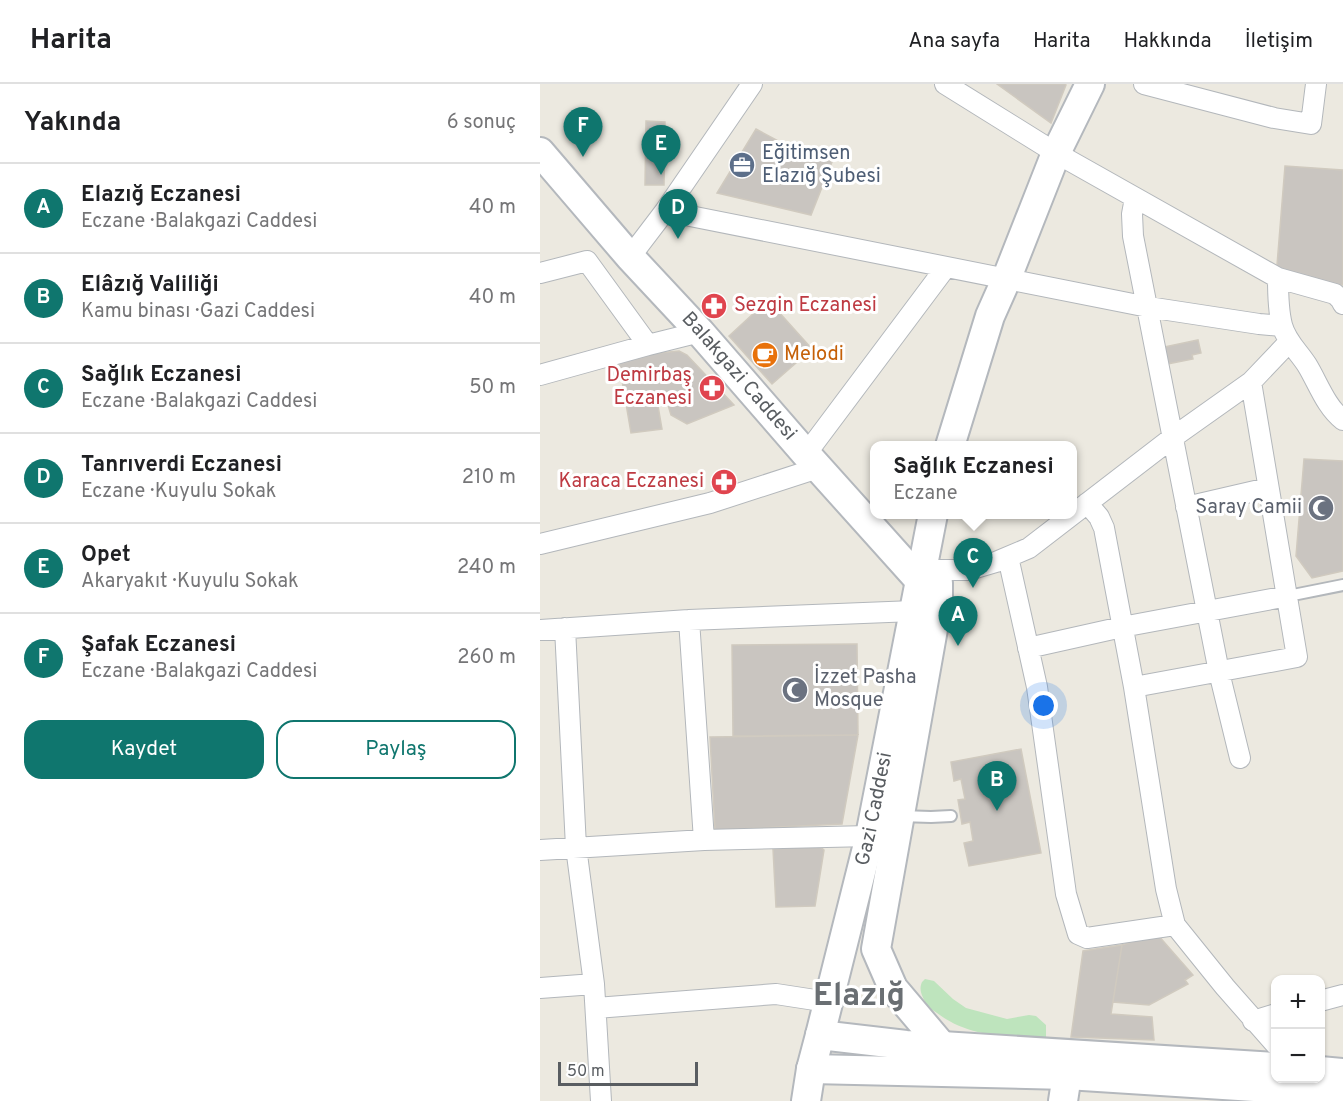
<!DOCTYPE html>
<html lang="tr">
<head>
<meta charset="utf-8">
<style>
  :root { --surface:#fff; --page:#f6f6f6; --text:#202124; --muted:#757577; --line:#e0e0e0; --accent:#0f766e }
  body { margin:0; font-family:Overpass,sans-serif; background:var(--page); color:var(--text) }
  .controls { position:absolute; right:18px; bottom:18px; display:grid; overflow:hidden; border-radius:12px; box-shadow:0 2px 4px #0004 }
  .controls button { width:54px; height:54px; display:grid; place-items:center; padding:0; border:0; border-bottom:2px solid var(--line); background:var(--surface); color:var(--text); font:30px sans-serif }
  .scale { position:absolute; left:18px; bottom:15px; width:140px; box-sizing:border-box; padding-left:6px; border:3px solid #595d61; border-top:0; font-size:16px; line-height:21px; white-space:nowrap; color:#595d61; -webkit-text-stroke:4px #fff; paint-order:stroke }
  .you { position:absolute; left:504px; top:622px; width:21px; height:21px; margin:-15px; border:4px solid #fff; border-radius:50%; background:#1a73e8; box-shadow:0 0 0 9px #1a73e833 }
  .badge { display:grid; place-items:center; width:39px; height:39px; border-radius:50%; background:var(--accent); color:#fff; font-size:20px; font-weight:700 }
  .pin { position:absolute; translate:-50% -50px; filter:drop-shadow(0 2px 3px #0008) }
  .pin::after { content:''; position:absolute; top:32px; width:21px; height:18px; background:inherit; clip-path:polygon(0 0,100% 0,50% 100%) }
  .popup { position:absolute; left:330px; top:357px; width:207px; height:78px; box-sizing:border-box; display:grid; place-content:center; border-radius:12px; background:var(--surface); filter:drop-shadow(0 2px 4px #0005); font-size:20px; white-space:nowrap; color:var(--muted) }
  .popup b { font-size:22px; color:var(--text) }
  .popup::after { content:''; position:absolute; left:50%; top:100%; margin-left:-12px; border:12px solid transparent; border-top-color:var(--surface) }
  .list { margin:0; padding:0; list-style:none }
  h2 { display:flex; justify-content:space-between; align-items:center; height:78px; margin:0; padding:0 24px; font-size:26px }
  h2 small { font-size:20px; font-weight:400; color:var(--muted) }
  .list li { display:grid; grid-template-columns:39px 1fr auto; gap:18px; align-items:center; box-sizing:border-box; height:90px; padding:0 24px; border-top:2px solid var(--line) }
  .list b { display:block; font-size:22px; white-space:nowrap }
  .list p { margin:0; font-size:20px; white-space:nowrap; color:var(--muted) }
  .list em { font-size:20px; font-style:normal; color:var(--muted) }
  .actions { display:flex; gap:12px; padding:18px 24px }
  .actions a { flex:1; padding:14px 0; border:2px solid var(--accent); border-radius:18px; text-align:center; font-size:21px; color:var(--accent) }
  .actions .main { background:var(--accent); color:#fff }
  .map { position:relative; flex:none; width:803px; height:1017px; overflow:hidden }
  header { display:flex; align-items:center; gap:36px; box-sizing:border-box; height:84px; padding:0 30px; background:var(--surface); border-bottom:2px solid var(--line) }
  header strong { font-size:28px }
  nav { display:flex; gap:33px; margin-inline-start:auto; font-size:21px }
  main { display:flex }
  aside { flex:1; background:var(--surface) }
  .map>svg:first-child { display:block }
  .green { fill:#bee4bd }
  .building { fill:#c9c5c0; stroke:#d0cabf; stroke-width:1.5 }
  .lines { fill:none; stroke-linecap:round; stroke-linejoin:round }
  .service-casing { stroke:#b3b7bb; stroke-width:14 }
  .minor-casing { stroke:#b3b7bb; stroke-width:22 }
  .secondary-casing { stroke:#b4b8bd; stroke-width:32 }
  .service { stroke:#fff; stroke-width:10 }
  .minor { stroke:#fff; stroke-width:20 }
  .secondary { stroke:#fff; stroke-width:28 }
  .labels { text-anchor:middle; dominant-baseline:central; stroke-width:6; stroke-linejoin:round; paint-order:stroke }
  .service-label { font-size:20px; fill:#4e5e75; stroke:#fff; text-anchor:start }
  .health-label { font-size:20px; fill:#be3a42; stroke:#fff; text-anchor:end }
  .food-label { font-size:20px; fill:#c56008; stroke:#fff; text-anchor:start }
  .street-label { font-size:20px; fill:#595d61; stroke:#fff }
  .worship-label { font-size:20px; fill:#5b616d; stroke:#fff; text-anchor:end }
  .town-label { font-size:32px; font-weight:bold; fill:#6a6f73; stroke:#fff }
</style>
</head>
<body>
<header>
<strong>Harita</strong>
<nav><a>Ana sayfa</a><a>Harita</a><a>Hakkında</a><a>İletişim</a></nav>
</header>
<main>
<aside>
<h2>Yakında<small>6 sonuç</small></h2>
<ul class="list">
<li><span class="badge">A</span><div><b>Elazığ Eczanesi</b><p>Eczane · Balakgazi Caddesi</p></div><em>40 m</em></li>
<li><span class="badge">B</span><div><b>Elâzığ Valiliği</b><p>Kamu binası · Gazi Caddesi</p></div><em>40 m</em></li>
<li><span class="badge">C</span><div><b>Sağlık Eczanesi</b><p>Eczane · Balakgazi Caddesi</p></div><em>50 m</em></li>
<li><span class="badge">D</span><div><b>Tanrıverdi Eczanesi</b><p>Eczane · Kuyulu Sokak</p></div><em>210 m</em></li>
<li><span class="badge">E</span><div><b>Opet</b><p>Akaryakıt · Kuyulu Sokak</p></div><em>240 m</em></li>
<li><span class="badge">F</span><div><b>Şafak Eczanesi</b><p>Eczane · Balakgazi Caddesi</p></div><em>260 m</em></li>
</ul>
<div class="actions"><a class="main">Kaydet</a><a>Paylaş</a></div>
</aside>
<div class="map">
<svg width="803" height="1017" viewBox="0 0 803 1017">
  <rect width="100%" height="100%" fill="#ece9e0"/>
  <!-- green -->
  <path class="green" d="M 385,895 L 394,897 L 413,915 L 426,924 L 467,935 L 489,931 L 496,932 L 506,941 L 506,955 C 468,953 428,953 397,929 C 391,925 387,922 384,916 C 381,909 379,905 382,898 Z"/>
  <!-- building -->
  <path class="building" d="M 457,0 L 525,0 L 526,1 L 511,39 Z
    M 106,37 L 125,38 L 124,101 L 105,101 Z
    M 216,45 L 255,66 L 257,61 L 272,71 L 276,64 L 292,78 L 271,131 L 177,109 Z
    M 745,82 L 803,86 L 803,201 L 789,201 L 742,187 L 737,181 Z
    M 228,216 L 272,265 L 232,300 L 189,252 Z
    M 658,256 L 661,269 L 652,271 L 653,275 L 627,280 L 624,263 Z
    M 139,267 L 147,271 L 194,321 L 147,340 L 131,331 L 128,321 L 118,322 L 122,345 L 91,349 L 78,273 Z
    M 764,375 L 803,377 L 803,487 L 772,494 L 756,472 Z
    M 317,560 L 318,651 L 193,652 L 192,561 Z
    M 318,651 L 302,740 L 175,746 L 170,653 Z
    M 481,665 L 501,769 L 429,782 L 424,759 L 433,757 L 430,738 L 422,740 L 418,716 L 425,715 L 421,695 L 414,697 L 411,678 Z
    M 277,760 L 284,766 L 275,822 L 236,823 L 233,765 Z
    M 617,850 L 653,891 L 645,896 L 648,900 L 609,921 L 573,918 L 582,861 Z
    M 582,861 L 571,930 L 612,933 L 614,956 L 531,953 L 543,867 Z"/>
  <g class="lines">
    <defs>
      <path id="service" d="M 748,512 L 803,501
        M 360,732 L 391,733 L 411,732"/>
      <path id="minor" d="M 405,0 L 516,69 L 738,194 L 795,210 L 801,216 L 803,220
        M 604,0 L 734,34 L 771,40 L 776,0
        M 595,114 L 592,130 L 593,152 L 679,588 L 700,674
        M 125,127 L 608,223 L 719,240 L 742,242
        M 90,173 L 125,127 L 212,0
        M 0,189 L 47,177 L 108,261 L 160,248
        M 738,194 C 738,209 738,226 742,241 C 746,257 758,267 767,281 C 778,299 786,323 803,336
        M 0,291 L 108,261
        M 266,370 L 406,183
        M 547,419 L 559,433 L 564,444 L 594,603 L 626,805 L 635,841 L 685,903 L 736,961
        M 646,423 L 728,404
        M 0,460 L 170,419 L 278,384
        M 468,473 L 497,603 L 526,810 L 538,850 L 547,854 L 635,841
        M 398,486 L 429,486 L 456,478 L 489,464 L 632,354 L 711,298 L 749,258
        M 149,536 L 164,756
        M 25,544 L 36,763 L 54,900 L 61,1017
        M 0,546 L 149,536 L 374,527
        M 488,564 L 582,543 L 748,512
        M 594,603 L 757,573 L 711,298
        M 0,766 L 164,756 L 330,752
        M 0,904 L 54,900
        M 780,917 L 803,911
        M 56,924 L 236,910 L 288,918
        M 713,937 L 736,930"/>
      <g id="secondary">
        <path id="s1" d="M 0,68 L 90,173 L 160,248 L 266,370 L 398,517"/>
        <path d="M 410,362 L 450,232 L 466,196 L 516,69 L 550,0"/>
        <path d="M 398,499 L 398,517 L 336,865 L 353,904 L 402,962"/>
        <path d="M 280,951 L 366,961 L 402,962 L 736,983"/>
        <path d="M 271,985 L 527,991 L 761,1006 L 803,1013"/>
        <path d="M 780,987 L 803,989"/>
        <path id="s2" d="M 266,1017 L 271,985 L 280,951 L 330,752 L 393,430"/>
        <path d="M 523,1017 L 527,991 L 527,971"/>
      </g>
    </defs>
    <!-- service casing -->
    <use href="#service" class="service-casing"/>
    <!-- minor casing -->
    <use href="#minor" class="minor-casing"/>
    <!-- secondary casing -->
    <use href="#secondary" class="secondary-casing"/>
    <!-- service -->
    <use href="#service" class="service"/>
    <!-- minor -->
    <use href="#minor" class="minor"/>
    <!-- secondary -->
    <use href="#secondary" class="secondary"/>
  </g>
  <!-- icons -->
  <defs>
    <symbol id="office-disc" viewBox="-11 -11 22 22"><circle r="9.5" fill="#5c6f8a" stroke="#fff"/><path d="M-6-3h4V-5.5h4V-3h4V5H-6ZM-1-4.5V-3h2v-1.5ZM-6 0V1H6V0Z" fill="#fff"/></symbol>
    <symbol id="pharmacy-disc" viewBox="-11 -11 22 22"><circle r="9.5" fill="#e0444e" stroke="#fff"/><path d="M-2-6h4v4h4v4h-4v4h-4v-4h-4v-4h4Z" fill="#fff"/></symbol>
    <symbol id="cafe-disc" viewBox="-11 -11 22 22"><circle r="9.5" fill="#e8710a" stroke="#fff"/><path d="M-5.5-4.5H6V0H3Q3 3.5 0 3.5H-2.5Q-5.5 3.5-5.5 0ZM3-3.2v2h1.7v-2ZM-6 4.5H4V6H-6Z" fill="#fff"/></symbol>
    <symbol id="mosque-disc" viewBox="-11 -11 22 22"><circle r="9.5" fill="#6b7280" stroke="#fff"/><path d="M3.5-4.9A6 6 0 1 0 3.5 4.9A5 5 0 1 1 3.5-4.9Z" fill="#fff"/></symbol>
  </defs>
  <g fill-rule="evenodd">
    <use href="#office-disc" x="187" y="66" width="30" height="30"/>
    <use href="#pharmacy-disc" x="159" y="207" width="30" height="30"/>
    <use href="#cafe-disc" x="210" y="256" width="30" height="30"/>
    <use href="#pharmacy-disc" x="157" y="289" width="30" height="30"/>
    <use href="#pharmacy-disc" x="169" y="383" width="30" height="30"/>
    <use href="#mosque-disc" x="766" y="409" width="30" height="30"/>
    <use href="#mosque-disc" x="240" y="591" width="30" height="30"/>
  </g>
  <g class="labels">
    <!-- service labels -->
    <g class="service-label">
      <text x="222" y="70">Eğitimsen<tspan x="222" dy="23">Elazığ Şubesi</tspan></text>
    </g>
    <!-- health labels -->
    <g class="health-label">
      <text x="194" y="222" text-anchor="start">Sezgin Eczanesi</text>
      <text x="152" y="292">Demirbaş<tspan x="152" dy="23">Eczanesi</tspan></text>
      <text x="164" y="398">Karaca Eczanesi</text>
    </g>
    <!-- food labels -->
    <g class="food-label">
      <text x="244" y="271">Melodi</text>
    </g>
    <!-- street labels -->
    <g class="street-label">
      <text stroke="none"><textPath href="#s1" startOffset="300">Balakgazi Caddesi</textPath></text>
      <text stroke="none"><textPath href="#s2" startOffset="300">Gazi Caddesi</textPath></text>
    </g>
    <!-- worship labels -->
    <g class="worship-label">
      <text x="762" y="424">Saray Camii</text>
      <text x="274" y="594" text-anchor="start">İzzet Pasha<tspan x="274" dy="23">Mosque</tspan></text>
    </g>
    <!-- town labels -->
    <g class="town-label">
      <text x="319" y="913">Elazığ</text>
    </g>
  </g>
</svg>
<div class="controls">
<button>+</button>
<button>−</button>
</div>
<div class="scale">50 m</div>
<div class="you"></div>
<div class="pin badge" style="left:418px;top:562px">A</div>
<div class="pin badge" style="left:457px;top:727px">B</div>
<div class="pin badge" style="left:433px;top:504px">C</div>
<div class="popup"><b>Sağlık Eczanesi</b>Eczane</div>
<div class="pin badge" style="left:138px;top:155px">D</div>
<div class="pin badge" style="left:121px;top:91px">E</div>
<div class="pin badge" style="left:43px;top:73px">F</div>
</div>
</main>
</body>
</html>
